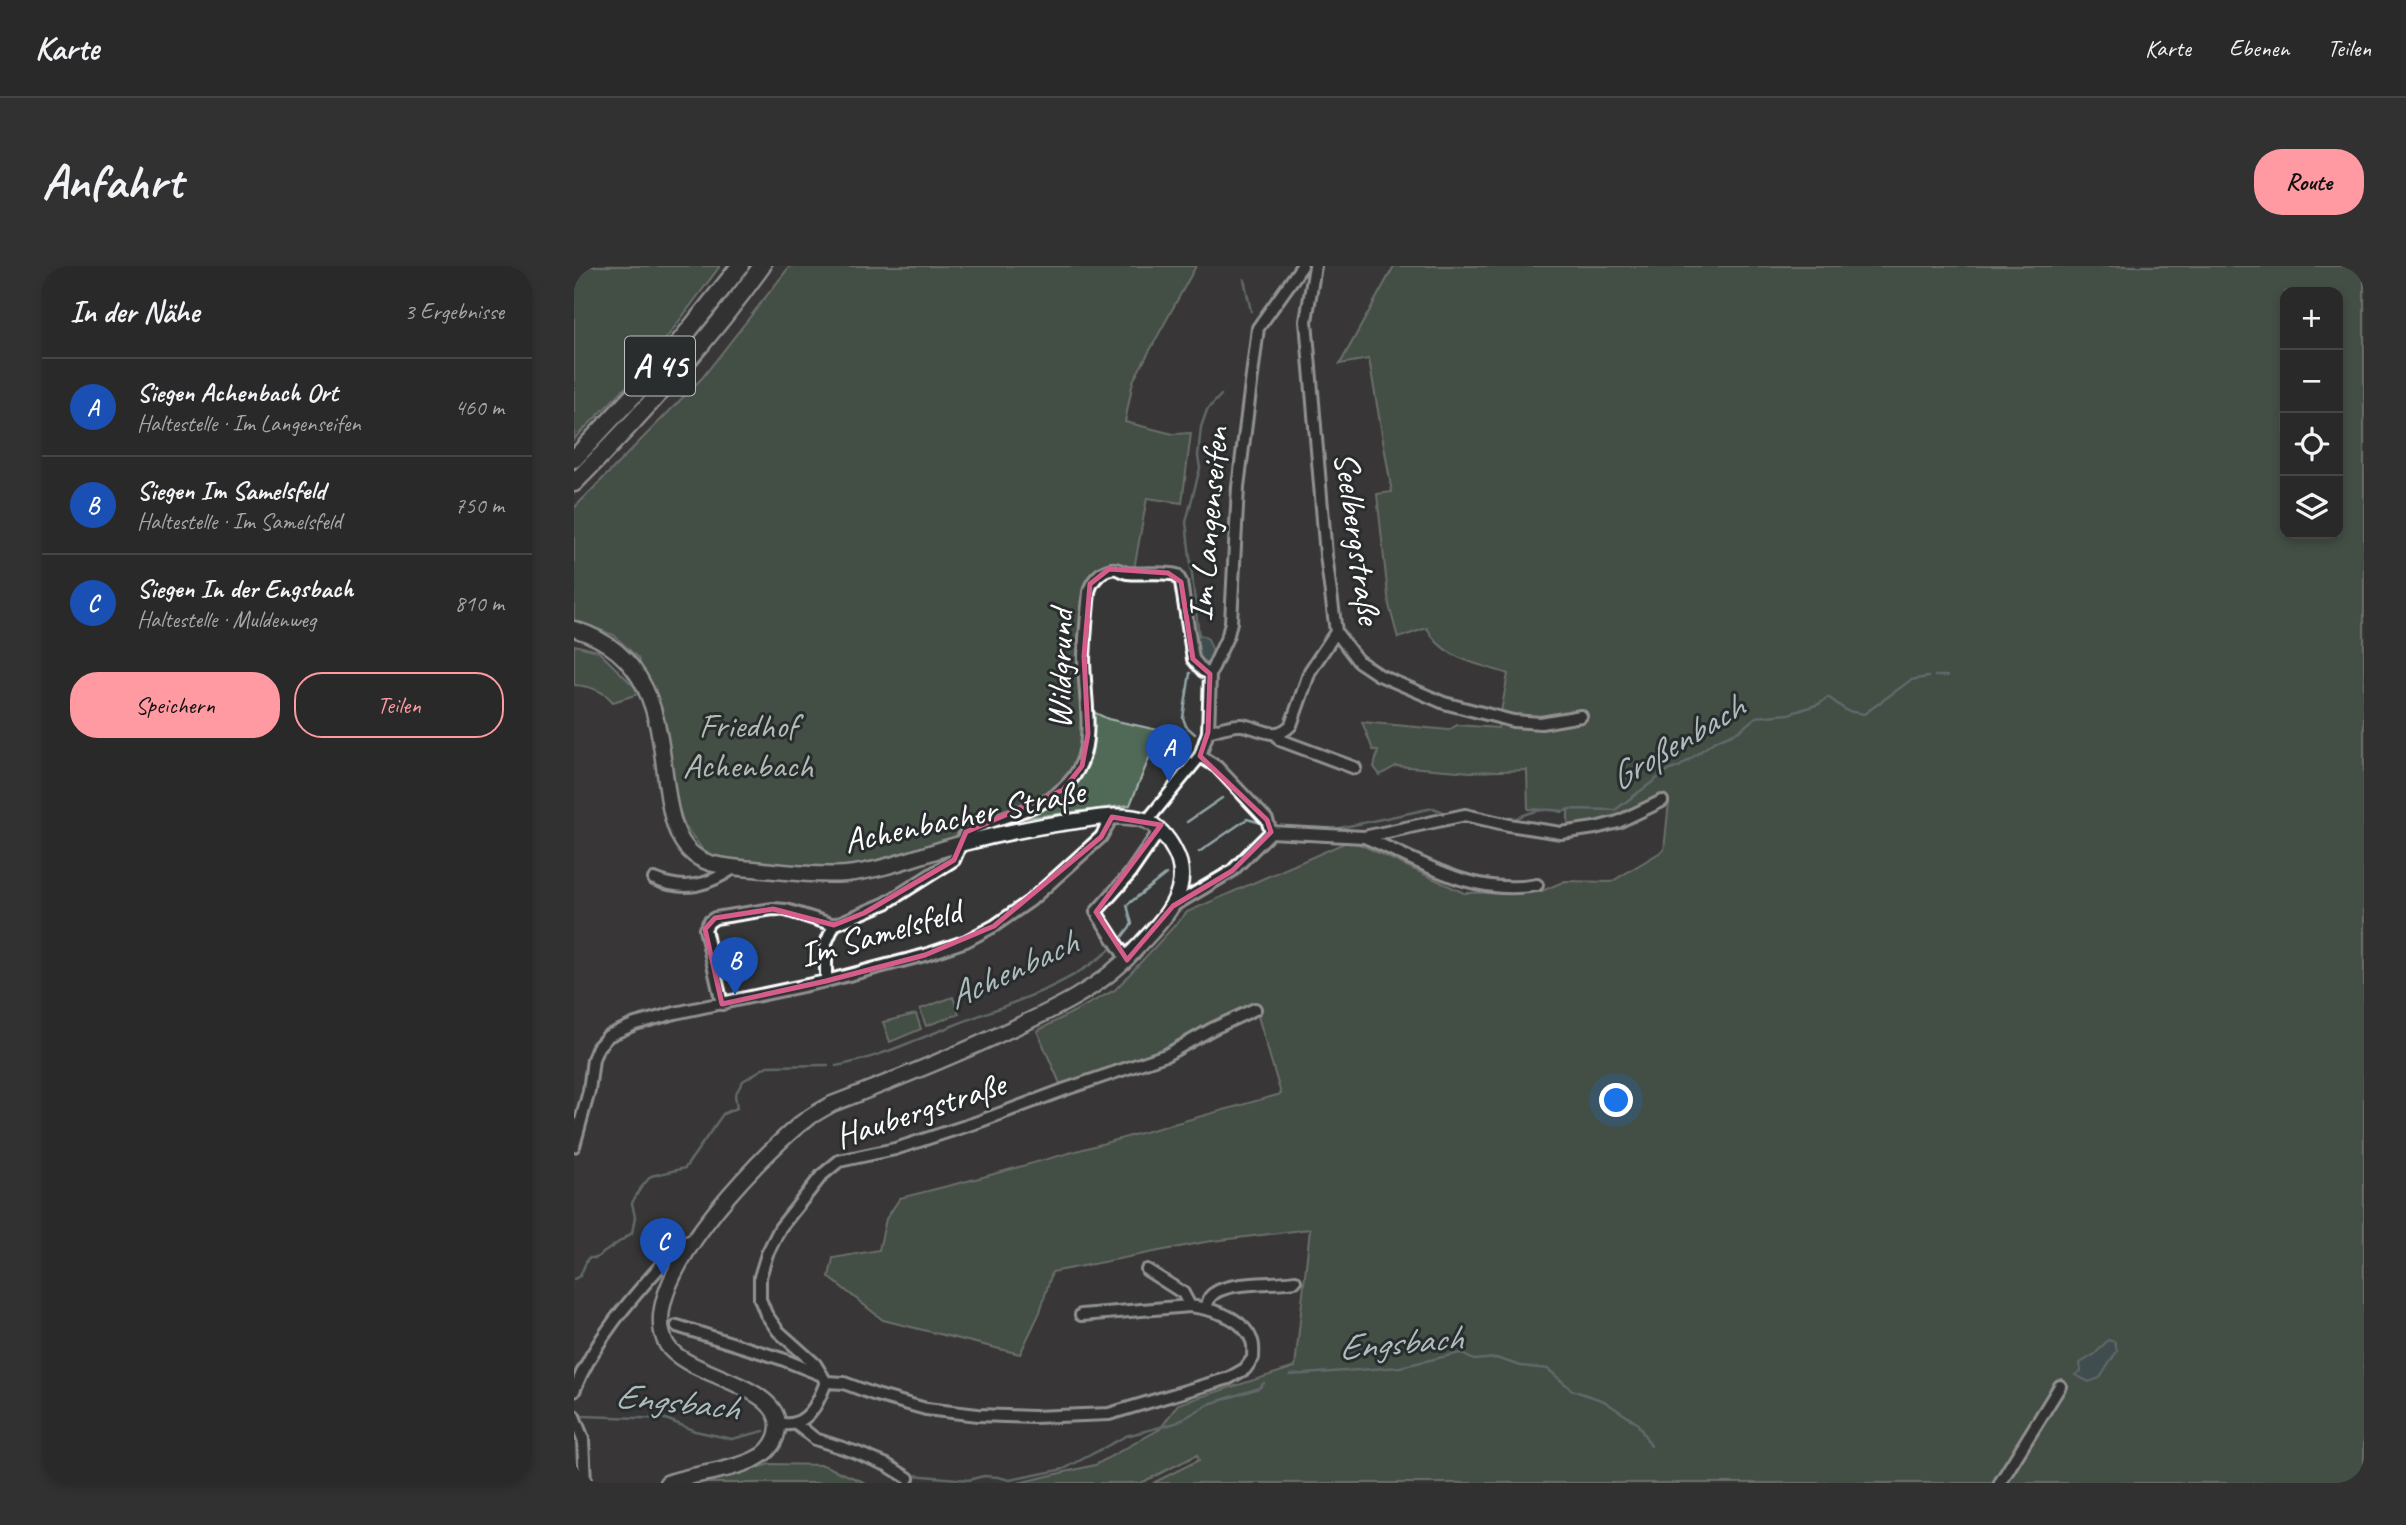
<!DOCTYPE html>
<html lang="de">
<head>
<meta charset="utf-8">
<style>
  :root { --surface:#2a2929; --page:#323131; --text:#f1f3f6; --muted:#a5a6a8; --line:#464546; --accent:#ff9aa2 }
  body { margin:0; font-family:Caveat,sans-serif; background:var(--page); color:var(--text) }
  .controls { position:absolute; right:21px; top:21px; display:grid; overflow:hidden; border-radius:14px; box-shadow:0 4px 10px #0003 }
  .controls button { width:63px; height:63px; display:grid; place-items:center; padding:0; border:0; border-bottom:2px solid var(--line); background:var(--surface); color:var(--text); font:35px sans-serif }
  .you { position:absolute; left:1043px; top:835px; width:24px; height:24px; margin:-18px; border:5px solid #fff; border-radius:50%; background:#1a73e8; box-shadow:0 0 0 10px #1a73e833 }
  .badge { display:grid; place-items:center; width:46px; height:46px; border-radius:50%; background:var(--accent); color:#fff; font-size:23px; font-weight:700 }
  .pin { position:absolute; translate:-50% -58px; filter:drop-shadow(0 2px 4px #0008) }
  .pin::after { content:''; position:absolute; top:37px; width:24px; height:21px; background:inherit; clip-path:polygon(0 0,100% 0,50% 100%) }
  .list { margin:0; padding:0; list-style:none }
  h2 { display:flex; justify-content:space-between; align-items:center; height:91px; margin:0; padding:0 28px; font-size:30px }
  h2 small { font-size:23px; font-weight:400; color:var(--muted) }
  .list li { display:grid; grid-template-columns:46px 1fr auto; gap:21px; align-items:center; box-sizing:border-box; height:98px; padding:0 28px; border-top:2px solid var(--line) }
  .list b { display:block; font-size:26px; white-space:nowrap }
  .list p { margin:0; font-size:23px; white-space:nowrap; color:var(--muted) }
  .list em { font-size:23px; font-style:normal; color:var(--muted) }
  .actions { display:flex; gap:14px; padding:21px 28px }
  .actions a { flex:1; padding:16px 0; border:2px solid var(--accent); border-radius:28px; text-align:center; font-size:24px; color:var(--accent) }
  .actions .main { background:var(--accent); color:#111 }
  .icon { flex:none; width:38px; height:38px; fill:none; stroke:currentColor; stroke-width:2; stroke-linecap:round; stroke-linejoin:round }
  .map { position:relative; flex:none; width:1790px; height:1217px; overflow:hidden; border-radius:28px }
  header { display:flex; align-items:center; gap:42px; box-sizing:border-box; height:98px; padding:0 35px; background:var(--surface); border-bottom:2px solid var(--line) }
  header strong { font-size:33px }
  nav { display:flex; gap:38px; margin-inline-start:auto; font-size:24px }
  .intro { display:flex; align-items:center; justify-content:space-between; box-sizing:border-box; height:168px; padding:0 42px }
  h1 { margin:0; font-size:49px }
  .button { padding:18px 32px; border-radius:28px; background:var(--accent); color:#111; font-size:24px; font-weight:700 }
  main { display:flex; gap:42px; padding:0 42px }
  aside { flex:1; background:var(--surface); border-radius:28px; box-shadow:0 4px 10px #0003 }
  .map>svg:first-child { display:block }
  .green { fill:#516a59; stroke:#a8b4ac; stroke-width:2; fill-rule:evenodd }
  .water { fill:#4b696e; stroke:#93a5a8; stroke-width:2 }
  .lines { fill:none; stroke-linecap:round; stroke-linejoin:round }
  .stream { stroke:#93a5a8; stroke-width:2.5 }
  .minor-casing { stroke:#fff; stroke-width:16 }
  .major-casing { stroke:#fff; stroke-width:19 }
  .highway-casing { stroke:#fff; stroke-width:21 }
  .minor { stroke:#2a2d2e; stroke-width:10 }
  .major { stroke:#2a2d2e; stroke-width:14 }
  .highway { stroke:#2a2d2e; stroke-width:16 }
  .marked { fill:none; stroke:#d45d8c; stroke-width:5; stroke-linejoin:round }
  .labels { text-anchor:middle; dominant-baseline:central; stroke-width:6; stroke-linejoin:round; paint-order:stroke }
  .shield { fill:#2a2d2e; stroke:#bfc0c0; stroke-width:2 }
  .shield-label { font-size:33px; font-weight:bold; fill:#fff }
  .street-label { font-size:35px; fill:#fff; stroke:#2a2d2e }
  .park-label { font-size:35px; fill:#b1bcb4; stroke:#2a2d2e }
  .water-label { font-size:37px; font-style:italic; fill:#aebcbe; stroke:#2a2d2e }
</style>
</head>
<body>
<header>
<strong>Karte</strong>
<nav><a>Karte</a><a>Ebenen</a><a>Teilen</a></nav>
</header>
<div class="intro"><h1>Anfahrt</h1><a class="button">Route</a></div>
<main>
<aside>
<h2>In der Nähe<small>3 Ergebnisse</small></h2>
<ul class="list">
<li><span class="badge" style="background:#1a4fb4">A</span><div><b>Siegen Achenbach Ort</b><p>Haltestelle · Im Langenseifen</p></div><em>460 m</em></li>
<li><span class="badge" style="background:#1a4fb4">B</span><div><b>Siegen Im Samelsfeld</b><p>Haltestelle · Im Samelsfeld</p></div><em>750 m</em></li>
<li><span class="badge" style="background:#1a4fb4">C</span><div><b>Siegen In der Engsbach</b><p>Haltestelle · Muldenweg</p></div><em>810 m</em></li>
</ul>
<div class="actions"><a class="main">Speichern</a><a>Teilen</a></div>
</aside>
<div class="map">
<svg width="1790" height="1217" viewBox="0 0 1790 1217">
  <rect width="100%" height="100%" fill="#383737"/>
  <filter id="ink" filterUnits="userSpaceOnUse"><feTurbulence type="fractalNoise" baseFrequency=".0143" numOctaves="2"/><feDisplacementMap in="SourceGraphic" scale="14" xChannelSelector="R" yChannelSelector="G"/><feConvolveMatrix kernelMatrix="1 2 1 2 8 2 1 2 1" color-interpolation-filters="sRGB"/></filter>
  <g filter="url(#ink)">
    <!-- green -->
    <path class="green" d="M 0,0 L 146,0 L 67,106 L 0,173 Z
      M 216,0 L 622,0 L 559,115 L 551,156 L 599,168 L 617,167 L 608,237 L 573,232 L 558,314 L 536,308 L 520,322 L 515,444 L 534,453 L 584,464 L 583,473 L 556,539 L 452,552 L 264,605 L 135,592 L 111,560 L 104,540 L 88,453 L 64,392 L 40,369 L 0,354 L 0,242 L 128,112 Z
      M 820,0 L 1790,0 L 1790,1217 L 579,1217 L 625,1194 L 623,1189 L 567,1217 L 444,1217 L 521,1199 L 586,1163 L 604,1138 L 721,1101 L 736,963 L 631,976 L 478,1006 L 466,1046 L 446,1088 L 309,1054 L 255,1011 L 259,992 L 305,984 L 312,953 L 326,932 L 409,911 L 707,828 L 683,747 L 585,794 L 488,822 L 463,765 L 541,724 L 613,646 L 777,574 L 890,627 L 968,625 L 991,615 L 1037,616 L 1090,584 L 1095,536 L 1034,566 L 994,573 L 994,545 L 954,543 L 953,504 L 897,506 L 822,500 L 806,509 L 800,501 L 804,485 L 799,484 L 788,456 L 875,464 L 883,459 L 924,462 L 934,408 C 904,397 869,394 853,362 L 824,372 L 815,339 L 803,228 L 818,226 L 795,93 L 766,98 ZM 1711,26 L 1764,26 L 1764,268 L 1711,268 Z
      M 0,379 L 24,385 L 67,427 L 39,436 C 29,424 16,420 0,419 Z
      M 379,731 L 385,748 L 352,760 L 346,743 Z
      M 342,748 L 347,763 L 316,776 L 309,756 Z
      M 196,1198 L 249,1199 L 292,1217 L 132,1217 Z"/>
    <!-- water -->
    <path class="water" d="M 625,368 L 634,373 L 639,385 L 636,395 L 630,399 L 625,393 L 621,370 Z
      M 1534,1074 L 1541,1076 L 1543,1085 L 1526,1112 L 1515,1116 L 1501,1109 L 1507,1105 L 1506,1097 L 1521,1088 Z"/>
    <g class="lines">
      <!-- stream -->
      <path class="stream" d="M 670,13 L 677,45
        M 625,371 L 612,256 L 626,202 L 624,190 L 627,161 L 633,144 L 647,129
        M 616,407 L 609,452 L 612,460 L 621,468
        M 1361,410 L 1373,410
        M 895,555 L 910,561 L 918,559
        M 613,556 L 648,532
        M 935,556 C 952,547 969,540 988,546 L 994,543 L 1041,544 L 1093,505 L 1105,501 L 1141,475 L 1165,465 L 1182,451 L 1215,448 L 1245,438 L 1254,431 L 1273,445 L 1290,448 L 1337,414 L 1354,411
        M 756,564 L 859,542 L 875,548
        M 625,586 L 673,553 L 691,558
        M 545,675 L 558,658 L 553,639 L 592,608
        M 262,800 C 301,793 341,774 378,760 C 435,737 494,722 540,680
        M 0,1013 L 6,1010 L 14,992 L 22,992 L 58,967 L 61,951 L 58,937 L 66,923 L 77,910 L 111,902 L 149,848 L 163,842 L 161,829 L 169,815 L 193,800 L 254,799
        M 716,1109 L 826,1101 L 886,1087 L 900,1094 L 922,1092 L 947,1100 L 974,1103 L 998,1124 L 1030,1135 L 1063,1157 L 1077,1180
        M 10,1150 L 92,1153 L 121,1165 L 158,1173 L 190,1165
        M 284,1182 L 315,1194
        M 338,1209 L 394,1214 L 410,1210 L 424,1211 L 436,1214 L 490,1203 L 552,1170 L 602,1157 L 635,1138 L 685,1122 L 690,1117"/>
      <defs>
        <path id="minor" d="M 741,0 L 732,55 L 752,289 L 762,366 L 784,395 L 805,409 L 870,437 L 939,455 L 967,457 L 1007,450
          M 634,466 C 644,463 658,458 668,459 C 688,462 701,476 717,459 L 736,405 L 762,366
          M 703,469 L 706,474 L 781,502
          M 626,490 L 643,501 L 693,554 L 697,566
          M 573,555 L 626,490 L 634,466 L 636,408 L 654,369 L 657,356 L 664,221 L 684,62 L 728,0
          M 697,566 L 790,571 L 891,549 L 935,559 L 987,567 L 1021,562 L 1044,556 L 1088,535
          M 790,571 C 847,595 898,631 963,619
          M 80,613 C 111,626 134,620 161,601
          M 599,640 L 658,605 L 697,566
          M 553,694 L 522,646 L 555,609 L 586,564
          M 252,715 L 252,677 L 260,659 L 312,637 L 380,594 L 392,566 C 416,554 444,549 467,537 C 532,505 510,448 510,390 C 511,369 513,347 515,326 C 517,316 526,305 537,303 C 543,301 547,306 553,307 C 569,309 586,305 603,309 L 607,316 L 619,393 L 629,405 L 636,408
          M 148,738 L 131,663 L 135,656 L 141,652 L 199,643 L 212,644 L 260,659
          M 0,880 L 15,825 L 19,793 L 24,781 L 34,770 L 61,758 L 101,747 L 252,715 L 351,689 L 392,675 L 420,660 L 456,635 L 527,571 L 538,551
          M 573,1004 L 609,1027 L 616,1040
          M 632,1042 C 633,1040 635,1032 636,1031 C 650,1014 700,1019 721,1015
          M 103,1060 L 208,1093 L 248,1109
          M 252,1116 L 241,1098 L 204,1065 L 192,1048 L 186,1033 L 186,1011 L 193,988 L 206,962 L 248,909 L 265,895 L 321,883 L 404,856 L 492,823 L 592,789 L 638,763 L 681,743
          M 252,1116 L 270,1117 L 302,1129 L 352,1143 L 404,1149 L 459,1151 L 535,1148 L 655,1112 L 671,1103 L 679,1092 C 679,1087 680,1080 678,1075 C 669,1051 638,1043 616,1040 L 507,1049
          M 0,1125 C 23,1067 66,1023 107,977 L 119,974
          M 0,1150 L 9,1173 L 11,1217
          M 221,1157 L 241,1173 L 281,1186 L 313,1199 L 334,1212
          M 204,1158 C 209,1158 217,1159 221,1157 C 239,1151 246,1131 252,1116
          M 1426,1217 L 1486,1120"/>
        <path id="major" d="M 0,363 C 134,404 56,574 136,597 C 150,601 165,602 180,603 C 210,606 242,610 272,608 C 312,604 348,588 386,578 C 424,568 463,560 502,555 C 523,552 549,547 570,554 C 583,559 594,572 600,584 C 623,624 585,658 560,685 C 527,722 479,744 435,764 C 377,792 318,815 258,838 C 247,844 236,850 226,858 C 184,893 58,1020 93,1079 C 113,1112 220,1119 202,1171 C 198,1181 190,1189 181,1193 C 154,1206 121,1207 93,1217"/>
        <path id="highway" d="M 0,193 L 84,103 L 166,0
          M 0,217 C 68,149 132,78 188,0"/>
      </defs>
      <!-- minor casing -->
      <use href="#minor" class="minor-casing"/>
      <!-- major casing -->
      <use href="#major" class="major-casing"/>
      <!-- highway casing -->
      <use href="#highway" class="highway-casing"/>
      <!-- minor -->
      <use href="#minor" class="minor"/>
      <!-- major -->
      <use href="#major" class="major"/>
      <!-- highway -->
      <use href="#highway" class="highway"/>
    </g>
  </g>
  <!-- marked area -->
  <path d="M0 0H1790V1217H0ZM 535,303 L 594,307 L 607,316 L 619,393 L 636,408 L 634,466 L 626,490 L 693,554 L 697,566 L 658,605 L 599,640 L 553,694 L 522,646 L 587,559 L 538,551 L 527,571 L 420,660 L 351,689 L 252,715 L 148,738 L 131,663 L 141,652 L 199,643 L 260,659 L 290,647 L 380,594 L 392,566 L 489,524 L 508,500 L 514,468 L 510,390 L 516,318 Z" fill="#383737" fill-opacity=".55" fill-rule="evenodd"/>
  <path class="marked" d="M 535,303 L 594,307 L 607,316 L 619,393 L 636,408 L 634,466 L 626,490 L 693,554 L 697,566 L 658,605 L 599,640 L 553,694 L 522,646 L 587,559 L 538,551 L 527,571 L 420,660 L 351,689 L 252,715 L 148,738 L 131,663 L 141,652 L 199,643 L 260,659 L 290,647 L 380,594 L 392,566 L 489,524 L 508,500 L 514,468 L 510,390 L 516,318 Z"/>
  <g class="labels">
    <!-- shield labels -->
    <rect class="shield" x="51" y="70.5" width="70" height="59" rx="5"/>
    <g class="shield-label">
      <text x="86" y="100">A 45</text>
    </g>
    <!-- street labels -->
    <g class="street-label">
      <text transform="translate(634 258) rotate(-85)">Im Langenseifen</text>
      <text transform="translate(784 272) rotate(82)">Seelbergstraße</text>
      <text transform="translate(486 403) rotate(-89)">Wildgrund</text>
      <text transform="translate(390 550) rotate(-12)">Achenbacher Straße</text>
      <text transform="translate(306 667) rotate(-16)">Im Samelsfeld</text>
      <text transform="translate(346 844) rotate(-18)">Haubergstraße</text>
    </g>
    <!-- park labels -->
    <g class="park-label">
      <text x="174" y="459">Friedhof<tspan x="174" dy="40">Achenbach</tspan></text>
    </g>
    <!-- water labels -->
    <g class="water-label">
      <text transform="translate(1102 476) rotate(-31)">Großenbach</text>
      <text transform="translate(438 703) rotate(-25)">Achenbach</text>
      <text transform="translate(826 1076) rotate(-5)">Engsbach</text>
      <text transform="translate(103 1135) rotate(6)">Engsbach</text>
    </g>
  </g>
</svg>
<div class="controls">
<button>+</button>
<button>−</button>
<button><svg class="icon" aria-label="locate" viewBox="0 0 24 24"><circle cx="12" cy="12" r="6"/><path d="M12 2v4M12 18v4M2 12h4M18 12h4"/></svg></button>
<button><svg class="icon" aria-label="layers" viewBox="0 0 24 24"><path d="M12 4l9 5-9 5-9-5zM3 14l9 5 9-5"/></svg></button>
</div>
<div class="you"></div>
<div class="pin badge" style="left:595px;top:516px;background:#1a4fb4">A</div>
<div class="pin badge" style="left:161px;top:729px;background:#1a4fb4">B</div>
<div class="pin badge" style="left:89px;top:1010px;background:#1a4fb4">C</div>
</div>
</main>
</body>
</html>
